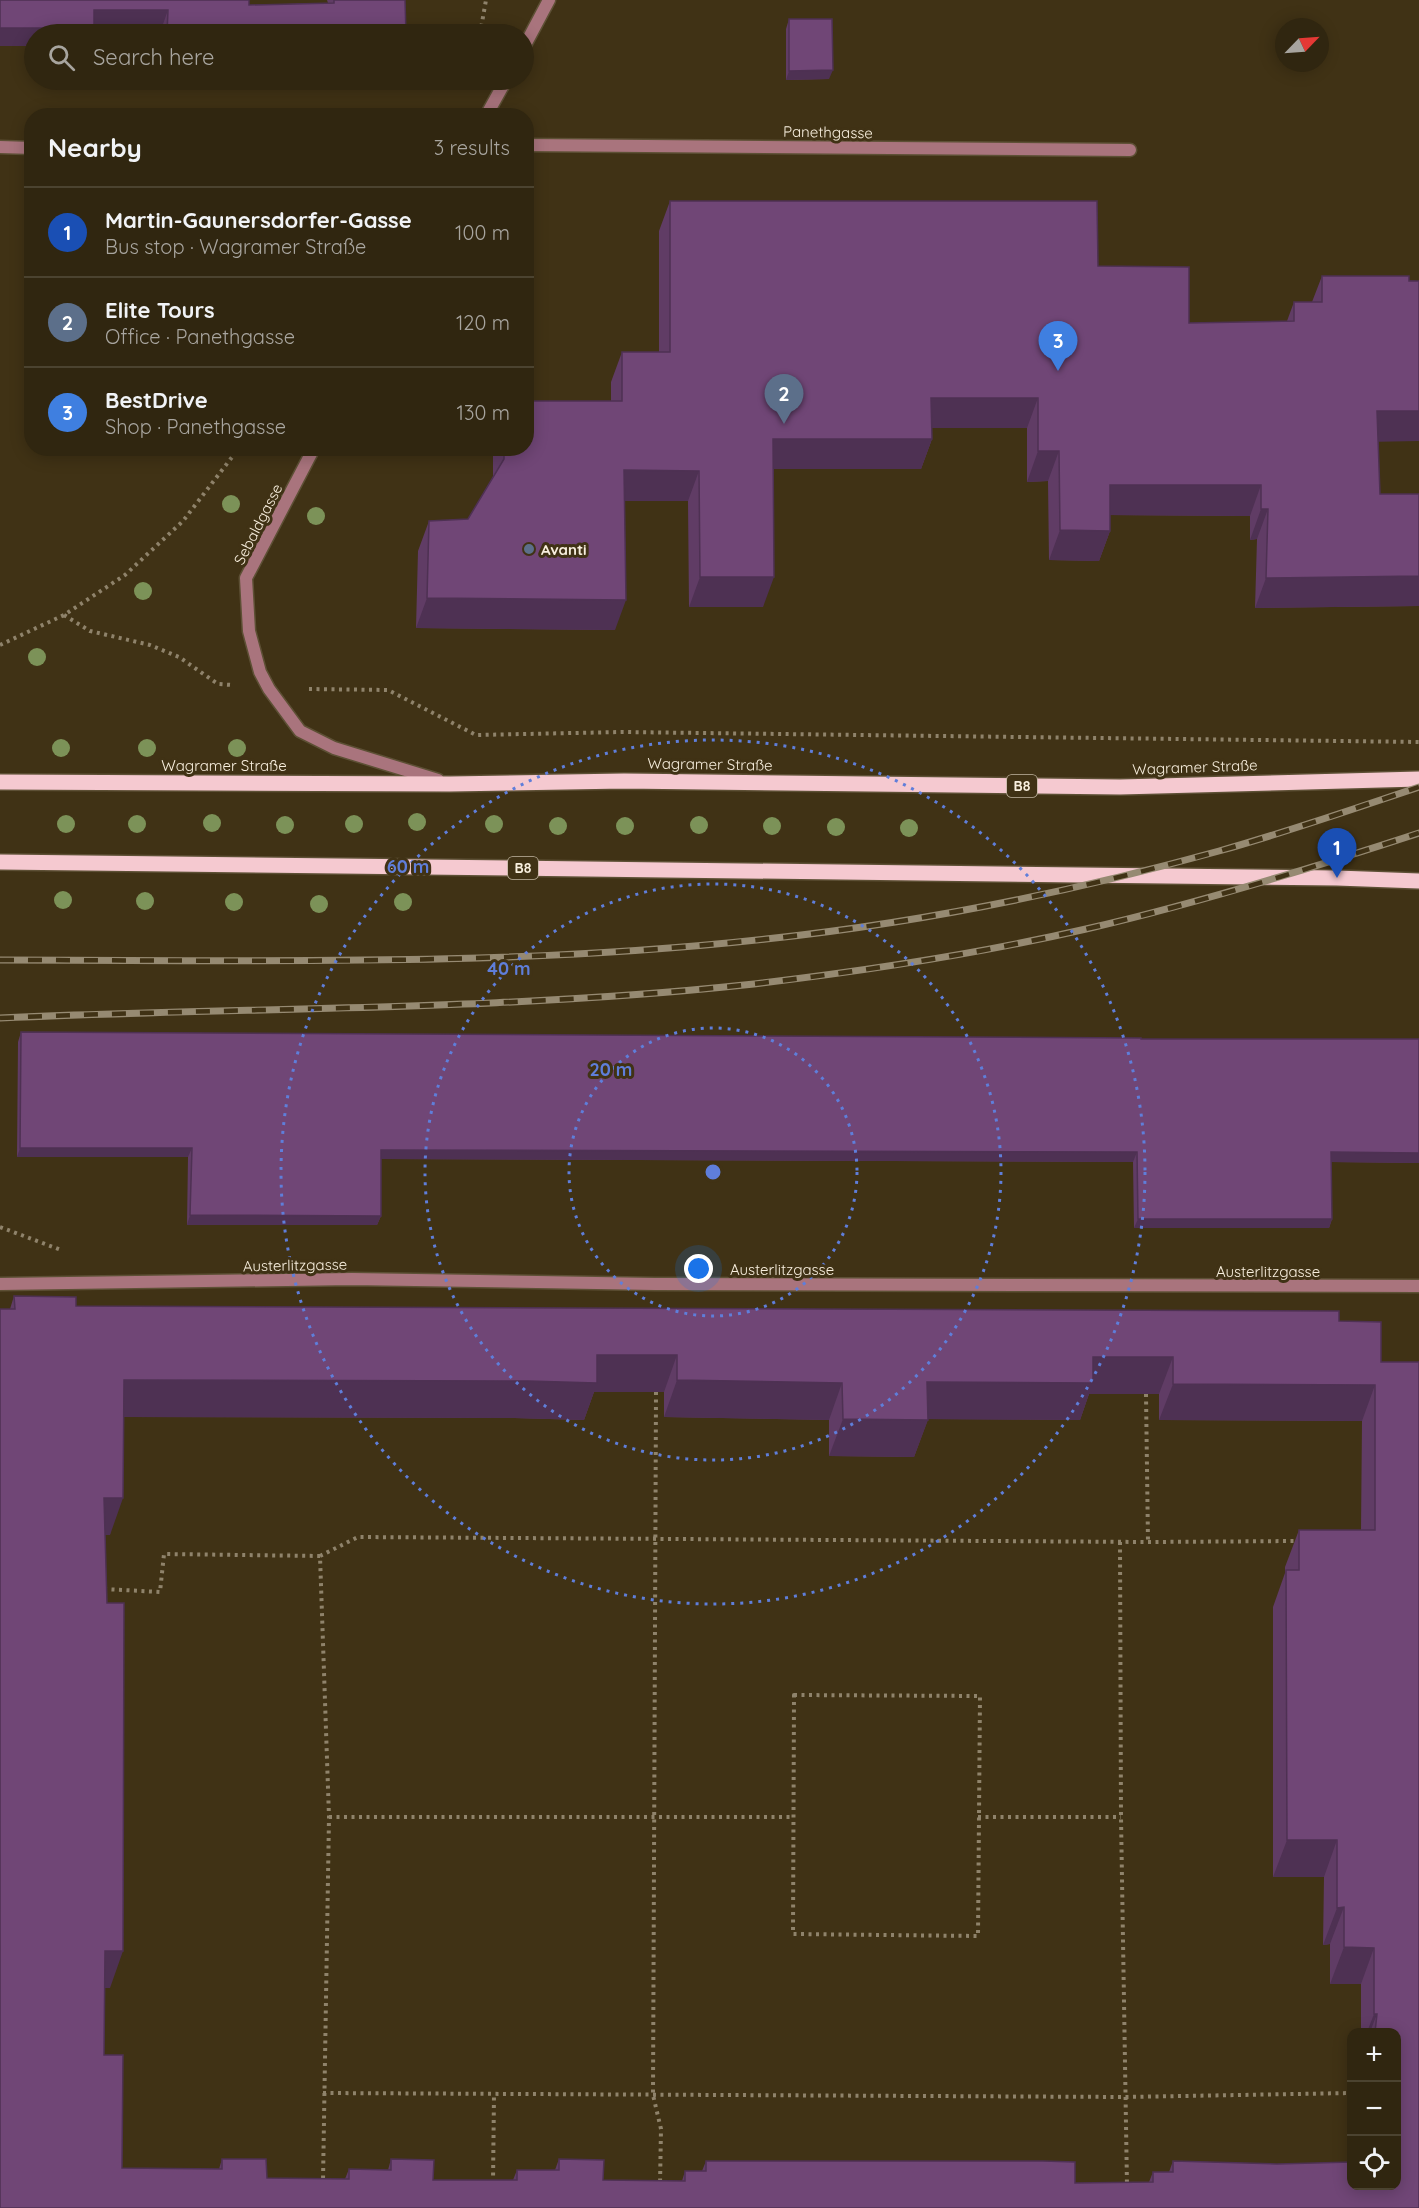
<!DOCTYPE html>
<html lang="en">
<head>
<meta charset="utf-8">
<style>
  :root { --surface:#302610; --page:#382e19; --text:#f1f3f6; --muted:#a8a59f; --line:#4b4330; --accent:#59cebe }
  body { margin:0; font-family:Quicksand,sans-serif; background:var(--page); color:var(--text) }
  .controls { position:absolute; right:18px; bottom:18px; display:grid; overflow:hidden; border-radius:12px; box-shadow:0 3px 15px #0003 }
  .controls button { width:54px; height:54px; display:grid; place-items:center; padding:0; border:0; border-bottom:2px solid var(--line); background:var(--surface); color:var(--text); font:30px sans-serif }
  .compass { position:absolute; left:1275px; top:18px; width:54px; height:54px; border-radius:50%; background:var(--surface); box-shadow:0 3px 15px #0003; rotate:65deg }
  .you { position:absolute; left:699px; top:1269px; width:21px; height:21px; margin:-15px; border:4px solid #fff; border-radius:50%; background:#1a73e8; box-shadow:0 0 0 9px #1a73e833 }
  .badge { display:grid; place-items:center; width:39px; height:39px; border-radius:50%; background:var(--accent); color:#fff; font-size:20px; font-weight:700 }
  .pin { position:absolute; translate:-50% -50px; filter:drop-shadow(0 2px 3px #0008) }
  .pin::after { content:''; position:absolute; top:32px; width:21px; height:18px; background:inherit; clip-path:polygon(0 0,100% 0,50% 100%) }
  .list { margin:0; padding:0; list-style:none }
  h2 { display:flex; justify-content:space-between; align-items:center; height:78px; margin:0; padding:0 24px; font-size:26px }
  h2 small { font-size:20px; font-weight:400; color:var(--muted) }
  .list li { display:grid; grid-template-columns:39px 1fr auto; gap:18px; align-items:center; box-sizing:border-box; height:90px; padding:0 24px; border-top:2px solid var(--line) }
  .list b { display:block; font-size:22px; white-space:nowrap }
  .list p { margin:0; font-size:20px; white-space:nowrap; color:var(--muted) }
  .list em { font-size:20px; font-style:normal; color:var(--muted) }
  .icon { flex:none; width:33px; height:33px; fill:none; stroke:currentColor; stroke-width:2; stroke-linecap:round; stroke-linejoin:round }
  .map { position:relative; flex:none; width:1419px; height:2208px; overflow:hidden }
  .search { position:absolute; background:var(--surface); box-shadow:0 3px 15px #0003; left:24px; top:24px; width:510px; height:66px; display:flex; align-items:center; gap:15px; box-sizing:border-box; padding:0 21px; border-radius:33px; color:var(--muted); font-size:22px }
  .panel { position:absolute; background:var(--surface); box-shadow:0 3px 15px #0003; left:24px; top:108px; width:510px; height:348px; border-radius:24px }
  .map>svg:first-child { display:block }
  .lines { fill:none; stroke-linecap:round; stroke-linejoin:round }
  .street-casing { stroke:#5d5035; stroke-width:15 }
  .primary-casing { stroke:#5d5035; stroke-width:18 }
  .path { stroke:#8f836b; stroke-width:4; stroke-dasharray:3 4.5; stroke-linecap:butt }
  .street { stroke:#a9747d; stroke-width:12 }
  .primary { stroke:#f5c9d0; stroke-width:15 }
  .rail-casing { stroke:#968a72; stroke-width:7 }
  .rail { stroke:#403215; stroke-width:4.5; stroke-dasharray:14; stroke-linecap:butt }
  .tree { fill:#7c9258 }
  .wall { fill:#603c65; fill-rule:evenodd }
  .shaded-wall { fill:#4e3153 }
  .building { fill:#704676; stroke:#4e3153; stroke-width:1.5; fill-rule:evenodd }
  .ring { fill:none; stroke:#5f7eda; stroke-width:3; stroke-dasharray:3 6 }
  .service-dot { fill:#5c6f8a; stroke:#403215; stroke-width:2 }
  .labels { text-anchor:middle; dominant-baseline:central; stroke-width:6; stroke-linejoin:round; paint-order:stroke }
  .shield { fill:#403215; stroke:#c1b6a2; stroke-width:1.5 }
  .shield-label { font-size:14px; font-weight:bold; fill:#f8efde }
  .street-label { font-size:15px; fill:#f8efde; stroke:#403215 }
  .poi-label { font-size:15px; font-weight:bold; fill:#f8efde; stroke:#403215; text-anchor:start }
  .centre { fill:#5f7eda; stroke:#403215; stroke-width:3 }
  .ring-label { font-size:18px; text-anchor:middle; font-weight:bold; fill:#5f7eda; stroke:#403215; stroke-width:6; stroke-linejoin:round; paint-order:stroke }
</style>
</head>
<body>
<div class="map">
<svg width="1419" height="2208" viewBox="0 0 1419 2208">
  <rect width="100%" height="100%" fill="#403215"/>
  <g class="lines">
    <defs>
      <path id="street" d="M 524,47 L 549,0
        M 486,116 L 506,80
        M 526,145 L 1130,150
        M 0,147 L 32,148
        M 314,448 L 246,578 L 249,631 L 260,672 L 269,689 L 300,731 L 334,748 L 438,780
        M 0,1284 L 352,1279 L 655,1284 L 1419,1286"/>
      <path id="primary" d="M 0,782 L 450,784 L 624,781 L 1120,787 L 1419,779
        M 0,862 L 1337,878 L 1419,881"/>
    </defs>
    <!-- street casing -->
    <use href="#street" class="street-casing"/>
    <!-- primary casing -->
    <use href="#primary" class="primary-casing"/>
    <!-- path -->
    <path class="path" d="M 480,34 L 486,0
      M 64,615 L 90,631 L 150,645 L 179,657 L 218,684 L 232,685
      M 0,645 L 64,615 L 125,575 L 183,521 L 239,448
      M 309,689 L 388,690 L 476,735 L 622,732 L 1419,742
      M 0,1227 L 61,1250
      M 656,1392 L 653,2095 L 661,2129 L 660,2185
      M 1146,1394 L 1148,1542
      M 1120,1542 L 1121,1817 L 1127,2186
      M 320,1556 L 358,1537 L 1148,1542 L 1297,1541
      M 104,1589 L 160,1592 L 164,1554 L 320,1556 L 329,1817 L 323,2181
      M 794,1695 L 980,1696 L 978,1936 L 793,1934 Z
      M 329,1817 L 794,1817
      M 978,1817 L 1121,1817
      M 323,2093 L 1125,2097 L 1352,2093
      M 493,2183 L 494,2094"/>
    <!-- street -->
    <use href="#street" class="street"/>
    <!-- primary -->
    <use href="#primary" class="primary"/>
    <defs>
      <path id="rail" d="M 0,960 C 255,960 511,967 766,939 C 919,923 1071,892 1219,851 C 1287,832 1353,809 1419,787
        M 0,1018 C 248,1007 497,1011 744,985 C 858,972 973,955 1086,929 C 1199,903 1309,869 1419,833"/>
    </defs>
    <!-- rail casing -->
    <use href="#rail" class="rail-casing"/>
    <!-- rail -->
    <use href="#rail" class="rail"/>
  </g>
  <!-- trees -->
  <g class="tree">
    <circle cx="231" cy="504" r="9"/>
    <circle cx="316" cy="516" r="9"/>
    <circle cx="143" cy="591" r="9"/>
    <circle cx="37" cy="657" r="9"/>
    <circle cx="61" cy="748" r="9"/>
    <circle cx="147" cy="748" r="9"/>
    <circle cx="237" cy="748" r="9"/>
    <circle cx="417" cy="822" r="9"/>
    <circle cx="212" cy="823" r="9"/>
    <circle cx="66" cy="824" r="9"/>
    <circle cx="137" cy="824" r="9"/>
    <circle cx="354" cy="824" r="9"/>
    <circle cx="494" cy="824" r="9"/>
    <circle cx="285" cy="825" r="9"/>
    <circle cx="699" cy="825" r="9"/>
    <circle cx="558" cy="826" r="9"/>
    <circle cx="625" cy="826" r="9"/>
    <circle cx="772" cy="826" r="9"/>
    <circle cx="836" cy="827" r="9"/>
    <circle cx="909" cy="828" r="9"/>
    <circle cx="63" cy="900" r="9"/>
    <circle cx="145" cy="901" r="9"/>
    <circle cx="234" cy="902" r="9"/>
    <circle cx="403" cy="902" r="9"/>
    <circle cx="319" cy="904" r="9"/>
  </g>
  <!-- wall -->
  <path class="wall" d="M 0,0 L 249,5 L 328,3 L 327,0 L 405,0 L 406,34 L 161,34 L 162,27 L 94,27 L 34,46 L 0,46 Z
    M 789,19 L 829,79 L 786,80 L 786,29 Z
    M 670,201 L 1098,266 L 1189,323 L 1287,321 L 1294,302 L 1312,302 L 1322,276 L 1419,281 L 1419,441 L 1378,441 L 1380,494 L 1419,494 L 1419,606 L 1255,608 L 1257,539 L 1250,540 L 1250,516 L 1110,515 L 1110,531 L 1099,561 L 1049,560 L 1048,481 L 1027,482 L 1027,428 L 932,428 L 932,439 L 921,469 L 774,469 L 763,607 L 689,607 L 688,501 L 625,501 L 615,630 L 416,628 L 418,551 L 429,521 L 468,519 L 493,477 L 493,448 L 526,448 L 611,401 L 611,382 L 622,352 L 659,352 L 659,231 Z
    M 21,1032 L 1141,1039 L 1419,1039 L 1419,1163 L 1331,1162 L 1332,1219 L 1329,1228 L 1134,1228 L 1133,1162 L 381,1159 L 381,1216 L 377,1225 L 187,1225 L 188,1157 L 17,1157 L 18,1042 Z
    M 14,1296 L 76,1306 L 1339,1321 L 1381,1362 L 1419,2208 L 0,2208 L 10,1309 ZM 594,1392 L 664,1392 L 664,1417 L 829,1420 L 829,1456 L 914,1457 L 928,1419 L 1080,1420 L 1089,1394 L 1159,1394 L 1159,1420 L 1362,1421 L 1361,1530 L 1299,1530 L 1285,1567 L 1285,1573 L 1273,1607 L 1273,1877 L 1324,1877 L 1323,1945 L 1330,1944 L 1330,1984 L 1361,1984 L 1361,2032 L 1396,2032 L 1396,2186 L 1173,2161 L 1169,2172 L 1153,2172 L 1149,2182 L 1075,2183 L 706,2161 L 702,2171 L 685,2171 L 682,2181 L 603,2180 L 559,2159 L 555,2170 L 517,2170 L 513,2180 L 433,2180 L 391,2159 L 388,2170 L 349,2169 L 345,2179 L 267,2178 L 222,2159 L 219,2169 L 122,2168 L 104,2055 L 104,1988 L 110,1988 L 105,1535 L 110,1535 L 124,1417 L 514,1418 L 584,1420 Z"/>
  <!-- shaded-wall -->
  <path class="shaded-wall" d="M 94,10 L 168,10 L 162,27 L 87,28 Z
    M 0,28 L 94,28 L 92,34 L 34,34 L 34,46 L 0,46 Z
    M 833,70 L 829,79 L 786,80 L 789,71 Z
    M 931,398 L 1038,398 L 1027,428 L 920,428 Z
    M 1377,411 L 1419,411 L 1419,441 L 1366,442 Z
    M 773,439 L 932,439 L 921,469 L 762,469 Z
    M 1038,451 L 1059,451 L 1048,481 L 1027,482 Z
    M 624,470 L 699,471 L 688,501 L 613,501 Z
    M 1110,485 L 1261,485 L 1250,516 L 1099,515 Z
    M 1261,509 L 1268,509 L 1257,539 L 1250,540 Z
    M 1060,530 L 1110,531 L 1099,561 L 1049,560 Z
    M 1419,576 L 1419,606 L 1255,608 L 1266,578 Z
    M 700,577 L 774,577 L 763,607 L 689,607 Z
    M 427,598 L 626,600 L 615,630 L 416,628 Z
    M 20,1148 L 192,1148 L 188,1157 L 17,1157 Z
    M 381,1150 L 1137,1152 L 1133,1162 L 378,1159 Z
    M 1331,1152 L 1419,1153 L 1419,1163 L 1328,1162 Z
    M 190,1215 L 381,1216 L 377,1225 L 187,1225 Z
    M 1138,1219 L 1332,1219 L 1329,1228 L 1134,1228 Z
    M 597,1355 L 677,1355 L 664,1392 L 594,1392 L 584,1420 L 514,1418 L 110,1417 L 124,1380 Z
    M 1093,1357 L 1173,1357 L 1159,1394 L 1089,1394 L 1080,1420 L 914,1419 L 927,1382 Z
    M 677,1380 L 842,1383 L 829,1420 L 664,1417 Z
    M 1173,1384 L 1375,1385 L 1362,1421 L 1159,1420 Z
    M 843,1419 L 928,1420 L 914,1457 L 829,1456 Z
    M 104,1498 L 123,1498 L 110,1535 L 91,1535 Z
    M 1287,1840 L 1337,1840 L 1324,1877 L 1273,1877 Z
    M 1344,1907 L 1330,1944 L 1323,1945 L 1337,1908 Z
    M 1344,1947 L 1374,1948 L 1361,1984 L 1330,1984 Z
    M 105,1951 L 123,1951 L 110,1988 L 91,1988 Z
    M 1374,2014 L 1377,2014 L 1370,2032 L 1367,2032 Z"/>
  <!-- building -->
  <path class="building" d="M 0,0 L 249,0 L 249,5 L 334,3 L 334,0 L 405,0 L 406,34 L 167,34 L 168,10 L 94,10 L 94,28 L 0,28 Z
    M 789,19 L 832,19 L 833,70 L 789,71 Z
    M 670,201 L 1097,201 L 1098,266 L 1189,267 L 1189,323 L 1294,321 L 1294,302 L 1322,302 L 1322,276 L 1409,276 L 1409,281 L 1419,281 L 1419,411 L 1377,411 L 1380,494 L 1419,494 L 1419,576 L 1266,578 L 1268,509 L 1261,509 L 1261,485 L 1110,485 L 1110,531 L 1060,530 L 1059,451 L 1038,451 L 1038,398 L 931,398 L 932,439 L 773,439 L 774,577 L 700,577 L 699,471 L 624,470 L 626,600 L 427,598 L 429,521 L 468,519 L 504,459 L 504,448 L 526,448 L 526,401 L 622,401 L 622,352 L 670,352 Z
    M 21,1032 L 1141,1038 L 1141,1039 L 1419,1039 L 1419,1153 L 1331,1152 L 1332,1219 L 1138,1219 L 1137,1152 L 381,1150 L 381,1216 L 190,1215 L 192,1148 L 20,1148 Z
    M 14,1296 L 76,1297 L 76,1306 L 1339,1311 L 1339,1321 L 1381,1322 L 1381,1362 L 1419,1362 L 1419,2208 L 0,2208 L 0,1309 L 15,1309 ZM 597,1355 L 677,1355 L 677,1380 L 842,1383 L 843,1419 L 928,1420 L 927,1382 L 1093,1383 L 1093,1357 L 1173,1357 L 1173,1384 L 1375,1385 L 1375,1530 L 1299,1530 L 1299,1570 L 1286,1570 L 1287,1840 L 1337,1840 L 1337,1908 L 1344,1907 L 1344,1947 L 1374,1948 L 1374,2014 L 1377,2014 L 1375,2032 L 1396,2032 L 1396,2186 L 1352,2186 L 1352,2162 L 1277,2164 L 1173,2161 L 1173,2172 L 1153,2172 L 1153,2182 L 1075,2183 L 1075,2162 L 1043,2161 L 706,2161 L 706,2171 L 685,2171 L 685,2181 L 603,2180 L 604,2160 L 559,2159 L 559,2170 L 517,2170 L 517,2180 L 433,2180 L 434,2160 L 391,2159 L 391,2170 L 349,2169 L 349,2179 L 267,2178 L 266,2159 L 222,2159 L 222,2169 L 122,2168 L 123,2055 L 104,2055 L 105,1951 L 123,1951 L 124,1603 L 107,1603 L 104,1498 L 123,1498 L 124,1380 L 528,1381 L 597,1383 Z"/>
  <!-- distance rings -->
  <g class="ring">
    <circle cx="713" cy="1172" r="144"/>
    <circle cx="713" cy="1172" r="288"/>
    <circle cx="713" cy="1172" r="432"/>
  </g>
  <!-- markers -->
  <circle class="service-dot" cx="529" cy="549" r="6"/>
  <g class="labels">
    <!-- shield labels -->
    <g class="shield">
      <rect x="1007" y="775" width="30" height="22" rx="4.5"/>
      <rect x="508" y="857" width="30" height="22" rx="4.5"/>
    </g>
    <g class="shield-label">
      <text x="1022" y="786">B8</text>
      <text x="523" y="868">B8</text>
    </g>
    <!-- street labels -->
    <g class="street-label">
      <text transform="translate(828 132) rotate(1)">Panethgasse</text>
      <text transform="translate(258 524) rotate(-63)">Sebaldgasse</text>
      <text transform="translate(710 764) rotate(1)">Wagramer Straße</text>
      <text x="224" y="765">Wagramer Straße</text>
      <text transform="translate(1195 767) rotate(-2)">Wagramer Straße</text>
      <text transform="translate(295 1265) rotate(-1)">Austerlitzgasse</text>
      <text x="782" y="1269">Austerlitzgasse</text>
      <text x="1268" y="1271">Austerlitzgasse</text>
    </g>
    <!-- poi labels -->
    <g class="poi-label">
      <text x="541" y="549">Avanti</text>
    </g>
  </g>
  <circle cx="713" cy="1172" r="9" class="centre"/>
  <g class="ring-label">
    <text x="408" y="873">60 m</text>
    <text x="509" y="975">40 m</text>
    <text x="611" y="1076">20 m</text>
  </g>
</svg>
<div class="controls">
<button>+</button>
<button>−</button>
<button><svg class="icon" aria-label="locate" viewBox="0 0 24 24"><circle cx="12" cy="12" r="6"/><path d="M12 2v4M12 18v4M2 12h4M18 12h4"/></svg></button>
</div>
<svg class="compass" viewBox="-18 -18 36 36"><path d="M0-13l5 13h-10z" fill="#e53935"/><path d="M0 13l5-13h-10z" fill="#a8a59f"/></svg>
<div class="you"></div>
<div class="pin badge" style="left:1337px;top:878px;background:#1a4fb4">1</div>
<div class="pin badge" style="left:784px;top:424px;background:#5c6f8a">2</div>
<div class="pin badge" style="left:1058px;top:371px;background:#3f7fe0">3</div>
<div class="search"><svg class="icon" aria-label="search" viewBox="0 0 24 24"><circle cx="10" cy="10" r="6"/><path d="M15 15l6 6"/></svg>Search here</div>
<section class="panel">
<h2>Nearby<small>3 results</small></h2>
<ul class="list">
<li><span class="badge" style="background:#1a4fb4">1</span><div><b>Martin-Gaunersdorfer-Gasse</b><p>Bus stop · Wagramer Straße</p></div><em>100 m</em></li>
<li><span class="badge" style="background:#5c6f8a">2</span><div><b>Elite Tours</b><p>Office · Panethgasse</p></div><em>120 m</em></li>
<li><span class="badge" style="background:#3f7fe0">3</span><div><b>BestDrive</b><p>Shop · Panethgasse</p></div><em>130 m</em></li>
</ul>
</section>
</div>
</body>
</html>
